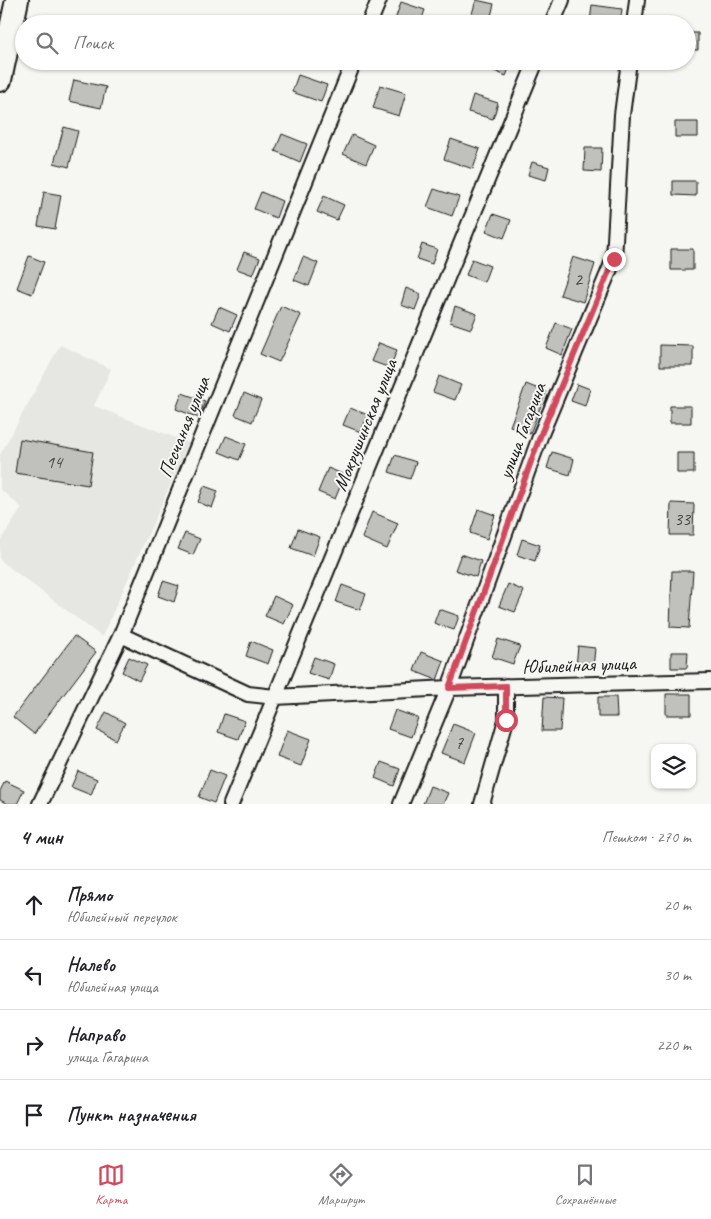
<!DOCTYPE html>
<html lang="ru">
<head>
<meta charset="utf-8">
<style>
  :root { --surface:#fff; --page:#f2f2f2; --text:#202124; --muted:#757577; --line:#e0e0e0; --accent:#d1495b }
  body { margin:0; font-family:Caveat,sans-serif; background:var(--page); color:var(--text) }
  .controls { position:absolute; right:15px; bottom:15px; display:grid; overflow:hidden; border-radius:10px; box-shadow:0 1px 4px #0004 }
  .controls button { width:45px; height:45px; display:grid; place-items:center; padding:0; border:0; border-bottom:1px solid var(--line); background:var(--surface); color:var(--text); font:25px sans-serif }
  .stop { position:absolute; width:15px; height:15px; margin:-11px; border:4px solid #d1495b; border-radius:50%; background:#fff }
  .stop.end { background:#d1495b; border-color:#fff; box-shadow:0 1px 5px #0008 }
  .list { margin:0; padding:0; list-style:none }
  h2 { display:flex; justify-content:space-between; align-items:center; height:65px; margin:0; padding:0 20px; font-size:21px }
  h2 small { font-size:16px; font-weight:400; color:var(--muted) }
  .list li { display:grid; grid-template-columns:32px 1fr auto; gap:15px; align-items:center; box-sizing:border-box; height:70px; padding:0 20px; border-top:1px solid var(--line) }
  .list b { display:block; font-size:19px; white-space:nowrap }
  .list p { margin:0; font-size:16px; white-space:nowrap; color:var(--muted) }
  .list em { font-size:16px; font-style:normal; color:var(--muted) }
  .icon { flex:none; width:28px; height:28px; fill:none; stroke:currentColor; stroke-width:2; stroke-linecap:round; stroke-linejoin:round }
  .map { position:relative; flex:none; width:711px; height:804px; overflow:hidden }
  .search { position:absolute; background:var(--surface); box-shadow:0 1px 4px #0004; left:15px; right:15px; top:15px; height:55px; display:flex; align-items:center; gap:12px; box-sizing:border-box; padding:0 18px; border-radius:28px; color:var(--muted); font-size:19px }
  .sheet { height:345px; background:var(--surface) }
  nav { display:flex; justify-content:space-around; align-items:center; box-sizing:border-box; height:70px; border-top:1px solid var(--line); background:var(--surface); font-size:14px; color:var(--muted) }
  nav a { display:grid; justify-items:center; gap:2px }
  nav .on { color:var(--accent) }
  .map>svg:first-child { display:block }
  .built { fill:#e6e6e2 }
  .building { fill:#c0c0bd; stroke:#1c1c1c }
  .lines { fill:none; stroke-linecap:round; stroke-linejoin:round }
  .street-casing { stroke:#1c1c1c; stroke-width:18 }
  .primary-casing { stroke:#1c1c1c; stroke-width:26 }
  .street { stroke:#f6f6f2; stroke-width:14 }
  .primary { stroke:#f6f6f2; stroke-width:22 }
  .route { stroke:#d1495b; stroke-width:6 }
  .labels { text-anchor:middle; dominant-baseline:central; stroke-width:4; stroke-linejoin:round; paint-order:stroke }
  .number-label { font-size:18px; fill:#454544 }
  .street-label { font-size:20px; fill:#1c1c1c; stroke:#f6f6f2 }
</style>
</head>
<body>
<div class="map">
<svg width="711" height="804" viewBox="0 0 711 804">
  <rect width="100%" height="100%" fill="#f6f6f2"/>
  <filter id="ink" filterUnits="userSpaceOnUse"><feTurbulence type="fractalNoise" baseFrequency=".02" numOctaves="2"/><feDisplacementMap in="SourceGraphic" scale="10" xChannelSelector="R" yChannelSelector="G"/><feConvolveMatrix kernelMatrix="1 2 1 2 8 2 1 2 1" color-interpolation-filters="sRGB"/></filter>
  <g filter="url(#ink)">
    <!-- built -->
    <path class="built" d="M 60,345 L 111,369 L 94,406 L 189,443 L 102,637 L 0,560 L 0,541 L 22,508 L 0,489 L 0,455 Z"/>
    <!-- building -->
    <path class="building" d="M 476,0 L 494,4 L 489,24 L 469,24 Z
      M 401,2 L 425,10 L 420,24 L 405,24 L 395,20 Z
      M 592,5 L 622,9 L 620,24 L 590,22 Z
      M 687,33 L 698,33 L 698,50 L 687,50 Z
      M 471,61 L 512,61 L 506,76 Z
      M 298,75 L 327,85 L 321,102 L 292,92 Z
      M 74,80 L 106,87 L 101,108 L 69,101 Z
      M 380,85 L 406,93 L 399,116 L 373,108 Z
      M 473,95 L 498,103 L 493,119 L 468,112 Z
      M 675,122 L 698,122 L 698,137 L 675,137 Z
      M 64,127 L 78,131 L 69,167 L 54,163 Z
      M 282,134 L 307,144 L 300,162 L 275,151 Z
      M 352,135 L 374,145 L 366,164 L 343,154 Z
      M 451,139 L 480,149 L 473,169 L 444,159 Z
      M 585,148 L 602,148 L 601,172 L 584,171 Z
      M 532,162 L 549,167 L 546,180 L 528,175 Z
      M 673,181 L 696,181 L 696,196 L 673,195 Z
      M 434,189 L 459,197 L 452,216 L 427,207 Z
      M 44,192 L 61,195 L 55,229 L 38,226 Z
      M 261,192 L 282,201 L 276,218 L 254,209 Z
      M 324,196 L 344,205 L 337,220 L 317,212 Z
      M 493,214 L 511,220 L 504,238 L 486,231 Z
      M 422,244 L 437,249 L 432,264 L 417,259 Z
      M 671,249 L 693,249 L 693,270 L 671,270 Z
      M 244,252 L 260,258 L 253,275 L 237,269 Z
      M 29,256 L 44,262 L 32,294 L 17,288 Z
      M 303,257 L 318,263 L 309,286 L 294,280 Z
      M 573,257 L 595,264 L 583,302 L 560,295 Z
      M 472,259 L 490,266 L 484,282 L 466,275 Z
      M 406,288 L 421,294 L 415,310 L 401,305 Z
      M 281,306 L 301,315 L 279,362 L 260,354 Z
      M 455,306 L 477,314 L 471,329 L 450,322 Z
      M 219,307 L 237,315 L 230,331 L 212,323 Z
      M 556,323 L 572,329 L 562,355 L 546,348 Z
      M 379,343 L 397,350 L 390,368 L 371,361 Z
      M 660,345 L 693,346 L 693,366 L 660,366 Z
      M 439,376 L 461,385 L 455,400 L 433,392 Z
      M 526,384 L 546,392 L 530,434 L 510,426 Z
      M 577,384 L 590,389 L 585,406 L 571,401 Z
      M 182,393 L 205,401 L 199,418 L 176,409 Z
      M 244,393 L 261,400 L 252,422 L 235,415 Z
      M 670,406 L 691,406 L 691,423 L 670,423 Z
      M 350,408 L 368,415 L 361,432 L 343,425 Z
      M 226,436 L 246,444 L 239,460 L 219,452 Z
      M 20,439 L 93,452 L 88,485 L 15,473 Z
      M 552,452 L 574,459 L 570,475 L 547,468 Z
      M 677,453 L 694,453 L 694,473 L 677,473 Z
      M 395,455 L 416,462 L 410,479 L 389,472 Z
      M 328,468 L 345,475 L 335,499 L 318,492 Z
      M 204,486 L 218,491 L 212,508 L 198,502 Z
      M 671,503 L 694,504 L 693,535 L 670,535 Z
      M 478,509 L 495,515 L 487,539 L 470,533 Z
      M 372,512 L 398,523 L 387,549 L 362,538 Z
      M 298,529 L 320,537 L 313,556 L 291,548 Z
      M 185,533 L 200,539 L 193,555 L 178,549 Z
      M 522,539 L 540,545 L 535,561 L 517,555 Z
      M 461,554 L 481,561 L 476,577 L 455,570 Z
      M 672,571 L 693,571 L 689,628 L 670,627 Z
      M 163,581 L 179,586 L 174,602 L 158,596 Z
      M 508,584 L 524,591 L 515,612 L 499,606 Z
      M 342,585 L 366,594 L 360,610 L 336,602 Z
      M 274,596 L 293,605 L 284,624 L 265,616 Z
      M 439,609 L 459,616 L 454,630 L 434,623 Z
      M 74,636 L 96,652 L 34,734 L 13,717 Z
      M 498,639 L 520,646 L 513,664 L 492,657 Z
      M 251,641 L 273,650 L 268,664 L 246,656 Z
      M 578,646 L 595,648 L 593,668 L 576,667 Z
      M 421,652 L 444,661 L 437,680 L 414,671 Z
      M 671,652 L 688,652 L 687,668 L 671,668 Z
      M 129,657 L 147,665 L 139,681 L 122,672 Z
      M 314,657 L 334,664 L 329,680 L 308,673 Z
      M 666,694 L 691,694 L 691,715 L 666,715 Z
      M 544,697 L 562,698 L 560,731 L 542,731 Z
      M 598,697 L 616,697 L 617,717 L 598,717 Z
      M 395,710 L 418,718 L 411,737 L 388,729 Z
      M 106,712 L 125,723 L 116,740 L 97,730 Z
      M 224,714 L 245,721 L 238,739 L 218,732 Z
      M 453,724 L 476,733 L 465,762 L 441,753 Z
      M 287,730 L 311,739 L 301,766 L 277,757 Z
      M 381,762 L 400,769 L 394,786 L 375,778 Z
      M 210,770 L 225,776 L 214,803 L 199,797 Z
      M 78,771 L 97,779 L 91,795 L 71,787 Z
      M 5,781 L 24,790 L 17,804 L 8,804 L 0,800 L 0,791 Z
      M 430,786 L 448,793 L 443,804 L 423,804 Z"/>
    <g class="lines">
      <defs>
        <path id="street" d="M 369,24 L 379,0
          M 552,24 L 562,0
          M 634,24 L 637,0
          M 121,635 L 248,694 L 275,697 L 449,688 L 711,681
          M 40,804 L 121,635 L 354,61
          M 231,804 L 536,61
          M 401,804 L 449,688 L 541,434 L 614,259 L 622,115 L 629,61
          M 482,804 L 506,720 L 506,686"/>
        <path id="primary" d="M 0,80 L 17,0"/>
      </defs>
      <!-- street casing -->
      <use href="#street" class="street-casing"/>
      <!-- primary casing -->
      <use href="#primary" class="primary-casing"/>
      <!-- street -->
      <use href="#street" class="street"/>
      <!-- primary -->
      <use href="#primary" class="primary"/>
    </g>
  </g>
  <g class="lines" filter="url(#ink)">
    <!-- route -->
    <path class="route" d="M 506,720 L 506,686 L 449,688 L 541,434 L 614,259"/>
  </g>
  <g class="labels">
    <!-- number labels -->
    <g class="number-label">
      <text x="578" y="279">2</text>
      <text x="54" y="462">14</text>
      <text x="682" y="519">33</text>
      <text x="459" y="743">7</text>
    </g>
    <!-- street labels -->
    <g class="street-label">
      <text transform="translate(365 425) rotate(-68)">Мокрушинская улица</text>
      <text transform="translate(184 427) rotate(-68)">Песчаная улица</text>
      <text transform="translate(522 431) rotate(-69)">улица Гагарина</text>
      <text transform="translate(579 665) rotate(-2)">Юбилейная улица</text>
    </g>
  </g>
</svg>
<div class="controls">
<button><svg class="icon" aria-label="layers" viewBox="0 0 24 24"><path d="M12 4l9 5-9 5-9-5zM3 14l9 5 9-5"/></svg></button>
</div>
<div class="stop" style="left:506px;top:720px"></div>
<div class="stop end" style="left:614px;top:259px"></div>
<div class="search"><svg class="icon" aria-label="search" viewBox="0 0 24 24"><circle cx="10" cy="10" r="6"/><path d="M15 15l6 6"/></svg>Поиск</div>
</div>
<section class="sheet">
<h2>4 мин<small>Пешком · 270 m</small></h2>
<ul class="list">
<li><svg class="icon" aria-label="ahead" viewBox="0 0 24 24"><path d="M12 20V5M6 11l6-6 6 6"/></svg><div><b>Прямо</b><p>Юбилейный переулок</p></div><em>20 m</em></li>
<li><svg class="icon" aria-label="left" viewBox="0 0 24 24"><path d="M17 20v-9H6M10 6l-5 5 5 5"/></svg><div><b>Налево</b><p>Юбилейная улица</p></div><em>30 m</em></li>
<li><svg class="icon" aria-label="right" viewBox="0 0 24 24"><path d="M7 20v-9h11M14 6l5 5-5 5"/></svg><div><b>Направо</b><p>улица Гагарина</p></div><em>220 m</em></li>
<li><svg class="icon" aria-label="arrive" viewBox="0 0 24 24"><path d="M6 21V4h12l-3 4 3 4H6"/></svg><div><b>Пункт назначения</b></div></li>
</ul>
</section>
<nav>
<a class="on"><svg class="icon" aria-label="map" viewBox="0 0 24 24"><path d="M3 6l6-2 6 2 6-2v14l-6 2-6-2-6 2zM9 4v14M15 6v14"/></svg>Карта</a>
<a><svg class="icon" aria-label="directions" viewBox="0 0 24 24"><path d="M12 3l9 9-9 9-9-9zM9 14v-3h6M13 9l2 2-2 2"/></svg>Маршрут</a>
<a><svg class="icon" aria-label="saved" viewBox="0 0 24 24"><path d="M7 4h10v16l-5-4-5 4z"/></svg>Сохранённые</a>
</nav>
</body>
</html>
